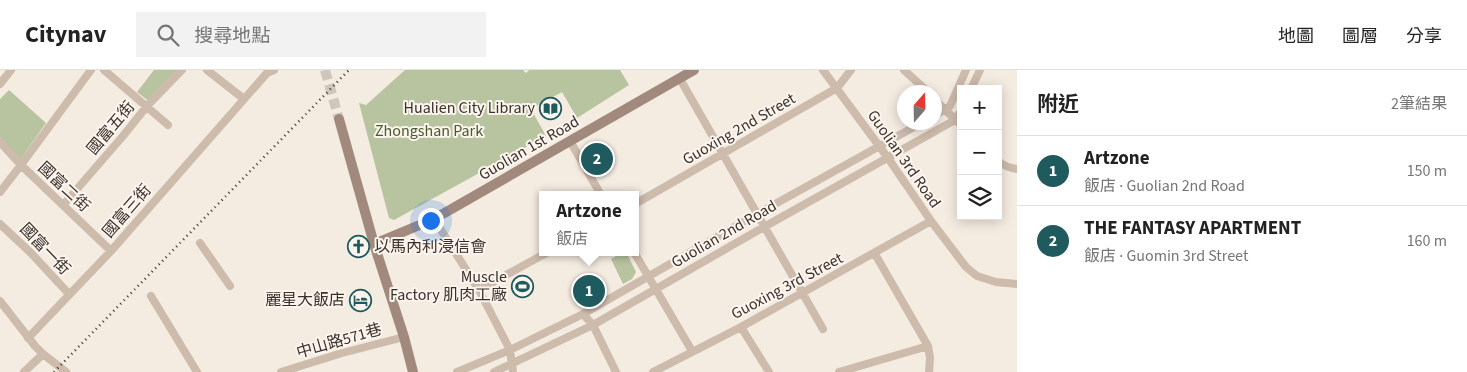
<!DOCTYPE html>
<html lang="zh-TW">
<head>
<meta charset="utf-8">
<style>
  :root { --surface:#fff; --page:#f2f2f2; --text:#222; --muted:#767676; --line:#e0e0e0; --accent:#1f5a5e }
  body { margin:0; font-family:"Source Sans 3","Noto Sans TC",sans-serif; background:var(--page); color:var(--text) }
  .controls { position:absolute; right:15px; top:15px; display:grid; overflow:hidden; border-radius:0px; box-shadow:0 2px 12px #0003 }
  .controls button { width:45px; height:45px; display:grid; place-items:center; padding:0; border:0; border-bottom:1px solid var(--line); background:var(--surface); color:var(--text); font:25px sans-serif }
  .compass { position:absolute; left:897px; top:15px; width:45px; height:45px; border-radius:50%; background:var(--surface); box-shadow:0 2px 12px #0003; rotate:20deg }
  .you { position:absolute; left:430px; top:150px; width:18px; height:18px; margin:-12px; border:4px solid #fff; border-radius:50%; background:#1a73e8; box-shadow:0 0 0 8px #1a73e833 }
  .badge { display:grid; place-items:center; width:32px; height:32px; border-radius:50%; background:var(--accent); color:#fff; font-size:16px; font-weight:700 }
  .pin { position:absolute; translate:-50% -50%; border:2px solid #fff; box-shadow:0 1px 5px #0006 }
  .popup { position:absolute; left:539px; top:121px; width:100px; height:65px; box-sizing:border-box; display:grid; place-content:center; border-radius:0px; background:var(--surface); filter:drop-shadow(0 1px 4px #0005); font-size:16px; white-space:nowrap; color:var(--muted) }
  .popup b { font-size:19px; color:var(--text) }
  .popup::after { content:''; position:absolute; left:50%; top:100%; margin-left:-10px; border:10px solid transparent; border-top-color:var(--surface) }
  .list { margin:0; padding:0; list-style:none }
  h2 { display:flex; justify-content:space-between; align-items:center; height:65px; margin:0; padding:0 20px; font-size:21px }
  h2 small { font-size:16px; font-weight:400; color:var(--muted) }
  .list li { display:grid; grid-template-columns:32px 1fr auto; gap:15px; align-items:center; box-sizing:border-box; height:70px; padding:0 20px; border-top:1px solid var(--line) }
  .list b { display:block; font-size:19px; white-space:nowrap }
  .list p { margin:0; font-size:16px; white-space:nowrap; color:var(--muted) }
  .list em { font-size:16px; font-style:normal; color:var(--muted) }
  .icon { flex:none; width:28px; height:28px; fill:none; stroke:currentColor; stroke-width:2; stroke-linecap:round; stroke-linejoin:round }
  .map { position:relative; flex:none; width:1017px; height:302px; overflow:hidden }
  header { display:flex; align-items:center; gap:30px; box-sizing:border-box; height:70px; padding:0 25px; background:var(--surface); border-bottom:1px solid var(--line) }
  header strong { font-size:24px }
  nav { display:flex; gap:28px; margin-inline-start:auto; font-size:18px }
  .search { width:350px; height:45px; background:var(--page); display:flex; align-items:center; gap:12px; box-sizing:border-box; padding:0 18px; border-radius:0px; color:var(--muted); font-size:19px }
  main { display:flex }
  aside { flex:1; background:var(--surface) }
  .map>svg:first-child { display:block }
  .green { fill:#b8c4a0 }
  .lines { fill:none; stroke-linecap:round; stroke-linejoin:round }
  .secondary-tunnel { stroke:#cfc6bd; stroke-width:10; stroke-dasharray:10 5; stroke-linecap:butt }
  .street { stroke:#cdbbac; stroke-width:8 }
  .secondary { stroke:#a18a7d; stroke-width:10 }
  .rail { stroke:#3b302b; stroke-width:2.5; stroke-dasharray:1 4; stroke-linecap:butt }
  .labels { text-anchor:middle; dominant-baseline:central; stroke-width:4; stroke-linejoin:round; paint-order:stroke }
  .poi-label { font-size:16px; fill:#3b302b; stroke:#fbf5ee; text-anchor:end }
  .street-label { font-size:16px; fill:#3b302b; stroke:#fbf5ee }
  .park-label { font-size:16px; fill:#4a5a2e; stroke:#fbf5ee }
</style>
</head>
<body>
<header>
<strong>Citynav</strong>
<div class="search"><svg class="icon" aria-label="search" viewBox="0 0 24 24"><circle cx="10" cy="10" r="6"/><path d="M15 15l6 6"/></svg>搜尋地點</div>
<nav><a>地圖</a><a>圖層</a><a>分享</a></nav>
</header>
<main>
<div class="map">
<svg width="1017" height="302" viewBox="0 0 1017 302">
  <rect width="100%" height="100%" fill="#f4ebe1"/>
  <!-- green -->
  <path class="green" d="M 154,0 L 180,0 L 151,33 L 137,22 Z
    M 405,0 L 523,0 L 526,3 L 529,0 L 620,0 L 629,15 L 577,48 L 562,22 L 531,39 L 546,66 L 394,150 L 389,148 L 359,33 L 366,35 Z
    M 9,20 L 46,53 L 20,90 L 0,67 L 0,29 Z
    M 624,182 L 626,182 L 636,202 L 632,209 L 623,214 L 611,189 Z"/>
  <g class="lines">
    <!-- secondary-tunnel -->
    <path class="secondary-tunnel" d="M 325,0 L 339,49"/>
    <!-- street -->
    <path class="street" d="M 104,0 L 168,55
      M 207,0 L 244,29
      M 823,0 L 888,88 L 931,151 L 966,197 L 977,206 L 996,212 L 1017,214
      M 904,0 L 928,22
      M 680,9 L 823,259
      M 0,14 L 11,0
      M 971,19 L 980,0
      M 934,29 L 961,55
      M 934,46 L 950,36 L 966,0
      M 570,71 L 601,125
      M 0,72 L 21,95 L 111,181
      M 998,91 C 1004,96 1009,98 1017,99
      M 0,122 L 21,95 L 91,0
      M 64,134 L 123,66 L 147,36 L 182,0
      M 635,134 L 837,18 L 851,0
      M 434,149 L 479,220 L 510,280 L 513,302
      M 0,154 L 31,183 L 69,224
      M 200,173 L 230,216
      M 634,182 L 692,281
      M 875,184 L 928,276 L 930,288 L 929,302
      M 479,220 L 548,182
      M 151,226 L 197,302
      M 0,231 L 35,276 L 43,284 L 66,302
      M 583,244 L 593,255 L 616,302
      M 741,257 L 769,302
      M 28,268 L 111,181 L 267,3 L 274,0
      M 24,302 L 43,284
      M 281,302 L 342,283 L 404,267
      M 457,302 L 510,280 L 583,244 L 757,144 L 923,52
      M 494,302 L 593,255 L 764,157 L 955,50 L 961,41
      M 653,302 L 741,257 L 931,151
      M 839,302 L 928,276"/>
    <!-- secondary -->
    <path class="secondary" d="M 339,49 L 374,174 L 404,267 L 413,302
      M 374,174 L 434,149 L 694,0"/>
    <!-- rail -->
    <path class="rail" d="M 54,302 L 349,0"/>
  </g>
  <!-- icons -->
  <defs>
    <symbol id="library-ring" viewBox="-11 -11 22 22"><circle r="9.5" fill="#fbf5ee" stroke="#1f5a5e" stroke-width="1.5"/><path d="M-6-4Q-3-5.5-.7-3.5V5Q-3 3-6 4ZM6-4Q3-5.5 .7-3.5V5Q3 3 6 4Z" fill="#1f5a5e"/></symbol>
    <symbol id="church-ring" viewBox="-11 -11 22 22"><circle r="9.5" fill="#fbf5ee" stroke="#1f5a5e" stroke-width="1.5"/><path d="M-1.2-6h2.4v3.5h3.3v2.4h-3.3V6h-2.4V-.1h-3.3v-2.4h3.3Z" fill="#1f5a5e"/></symbol>
    <symbol id="stadium-ring" viewBox="-11 -11 22 22"><circle r="9.5" fill="#fbf5ee" stroke="#1f5a5e" stroke-width="1.5"/><path d="M0-5a6.5 5 0 1 0 0 10a6.5 5 0 1 0 0-10ZM-3.5-1.8h7v3.6h-7Z" fill="#1f5a5e"/></symbol>
    <symbol id="hotel-ring" viewBox="-11 -11 22 22"><circle r="9.5" fill="#fbf5ee" stroke="#1f5a5e" stroke-width="1.5"/><path d="M-6-4.5h1.5V1H6V5H4.5V3h-9V5H-6ZM-4 0a1.8 1.8 0 1 1 3.6 0ZM.5 0V-2.5h3Q6-2.5 6 0Z" fill="#1f5a5e"/></symbol>
  </defs>
  <g fill-rule="evenodd">
    <use href="#library-ring" x="538" y="26" width="25" height="25"/>
    <use href="#church-ring" x="346" y="164" width="25" height="25"/>
    <use href="#stadium-ring" x="510" y="204" width="25" height="25"/>
    <use href="#hotel-ring" x="348" y="218" width="25" height="25"/>
  </g>
  <g class="labels">
    <!-- poi labels -->
    <g class="poi-label">
      <text x="535" y="38">Hualien City Library</text>
      <text x="374" y="177" text-anchor="start">以馬內利浸信會</text>
      <text x="507" y="207">Muscle<tspan x="507" dy="18">Factory 肌肉工廠</tspan></text>
      <text x="345" y="230">麗星大飯店</text>
    </g>
    <!-- street labels -->
    <g class="street-label">
      <text transform="translate(111 58) rotate(-50)">國富五街</text>
      <text transform="translate(739 59) rotate(-30)">Guoxing 2nd Street</text>
      <text transform="translate(529 78) rotate(-30)">Guolian 1st Road</text>
      <text transform="translate(904 89) rotate(55)">Guolian 3rd Road</text>
      <text transform="translate(64 117) rotate(43)">國富二街</text>
      <text transform="translate(127 141) rotate(-49)">國富三街</text>
      <text transform="translate(724 164) rotate(-30)">Guolian 2nd Road</text>
      <text transform="translate(45 179) rotate(46)">國富一街</text>
      <text transform="translate(787 216) rotate(-28)">Guoxing 3rd Street</text>
      <text transform="translate(339 271) rotate(-16)">中山路571巷</text>
    </g>
    <!-- park labels -->
    <g class="park-label">
      <text x="429" y="61">Zhongshan Park</text>
    </g>
  </g>
</svg>
<div class="controls">
<button>+</button>
<button>−</button>
<button><svg class="icon" aria-label="layers" viewBox="0 0 24 24"><path d="M12 4l9 5-9 5-9-5zM3 14l9 5 9-5"/></svg></button>
</div>
<svg class="compass" viewBox="-18 -18 36 36"><path d="M0-13l5 13h-10z" fill="#e53935"/><path d="M0 13l5-13h-10z" fill="#767676"/></svg>
<div class="you"></div>
<div class="pin badge" style="left:589px;top:221px">1</div>
<div class="popup"><b>Artzone</b>飯店</div>
<div class="pin badge" style="left:597px;top:89px">2</div>
</div>
<aside>
<h2>附近<small>2筆結果</small></h2>
<ul class="list">
<li><span class="badge">1</span><div><b>Artzone</b><p>飯店 · Guolian 2nd Road</p></div><em>150 m</em></li>
<li><span class="badge">2</span><div><b>THE FANTASY APARTMENT</b><p>飯店 · Guomin 3rd Street</p></div><em>160 m</em></li>
</ul>
</aside>
</main>
</body>
</html>
